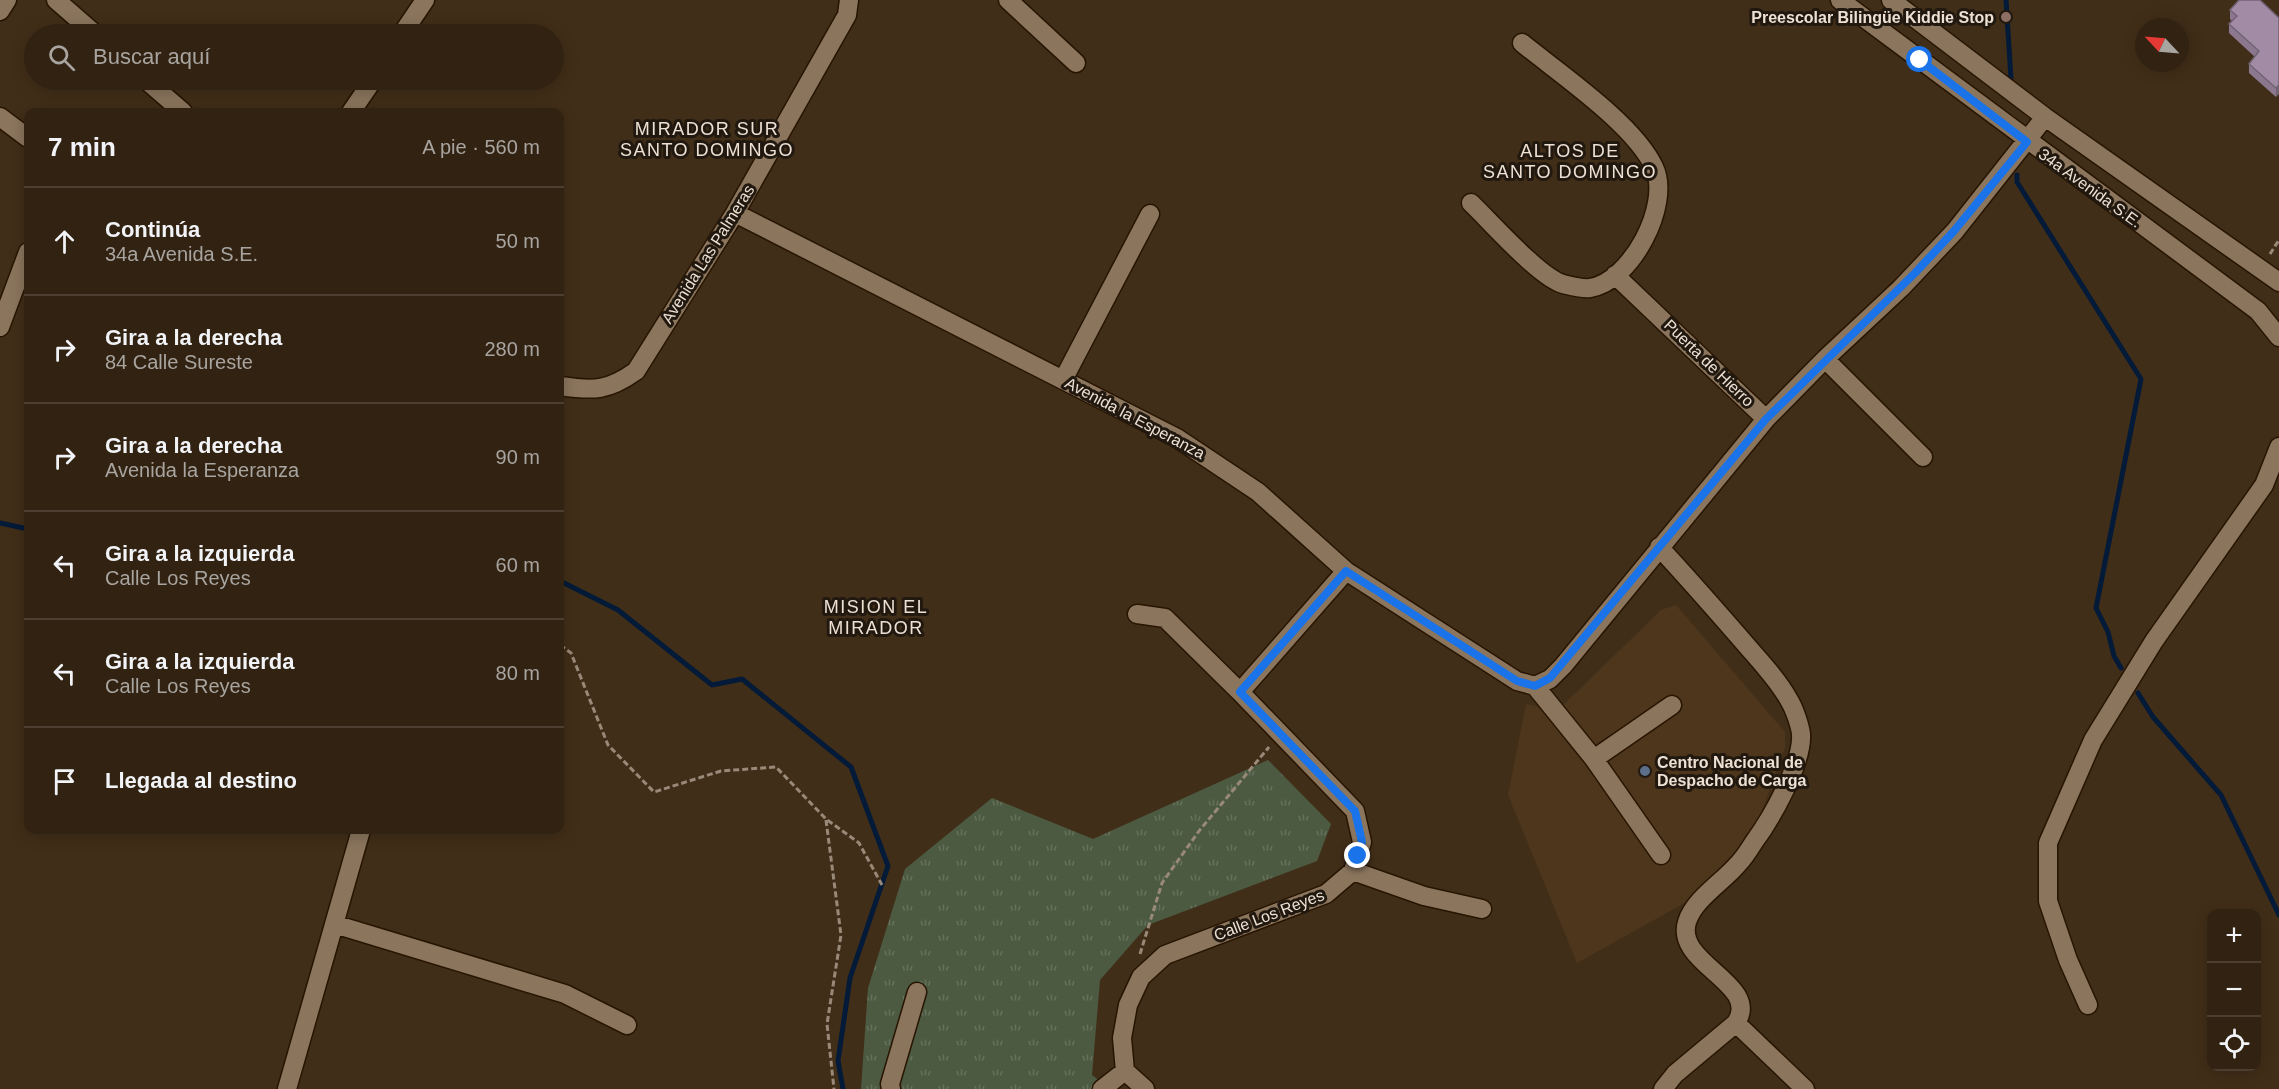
<!DOCTYPE html>
<html lang="es">
<head>
<meta charset="utf-8">
<style>
  :root { --surface:#312212; --page:#392a1b; --text:#f1f3f6; --muted:#a8a49f; --line:#4c3f32 }
  body { margin:0; font-family:Helvetica,sans-serif; background:var(--page); color:var(--text) }
  .controls { position:absolute; right:18px; bottom:18px; display:grid; overflow:hidden; border-radius:12px; box-shadow:0 3px 15px #0003 }
  .controls button { width:54px; height:54px; display:grid; place-items:center; padding:0; border:0; border-bottom:2px solid var(--line); background:var(--surface); color:var(--text); font:30px sans-serif }
  .compass { position:absolute; left:2135px; top:18px; width:54px; height:54px; border-radius:50%; background:var(--surface); box-shadow:0 3px 15px #0003; rotate:296deg }
  .stop { position:absolute; width:18px; height:18px; margin:-14px; border:4px solid #1a73e8; border-radius:50%; background:#fff }
  .stop.end { background:#1a73e8; border-color:#fff; box-shadow:0 2px 6px #0008 }
  .list { margin:0; padding:0; list-style:none }
  h2 { display:flex; justify-content:space-between; align-items:center; height:78px; margin:0; padding:0 24px; font-size:26px }
  h2 small { font-size:20px; font-weight:400; color:var(--muted) }
  .list li { display:grid; grid-template-columns:39px 1fr auto; gap:18px; align-items:center; box-sizing:border-box; height:108px; padding:0 24px; border-top:2px solid var(--line) }
  .list b { display:block; font-size:22px; white-space:nowrap }
  .list p { margin:0; font-size:20px; white-space:nowrap; color:var(--muted) }
  .list em { font-size:20px; font-style:normal; color:var(--muted) }
  .icon { flex:none; width:33px; height:33px; fill:none; stroke:currentColor; stroke-width:2; stroke-linecap:round; stroke-linejoin:round }
  .map { position:relative; flex:none; width:2279px; height:1089px; overflow:hidden }
  .search { position:absolute; background:var(--surface); box-shadow:0 3px 15px #0003; left:24px; top:24px; width:540px; height:66px; display:flex; align-items:center; gap:15px; box-sizing:border-box; padding:0 21px; border-radius:33px; color:var(--muted); font-size:22px }
  .panel { position:absolute; background:var(--surface); box-shadow:0 3px 15px #0003; left:24px; top:108px; width:540px; height:726px; border-radius:12px }
  .map>svg:first-child { display:block }
  .built { fill:#4e361c }
  .grass { fill:url(#grass-tufts) }
  .lines { fill:none; stroke-linecap:round; stroke-linejoin:round }
  .stream { stroke:#031a38; stroke-width:5 }
  .minor-casing { stroke:#271502; stroke-width:21 }
  .path { stroke:#998978; stroke-width:3; stroke-dasharray:6 3; stroke-linecap:butt }
  .minor { stroke:#8b755d; stroke-width:18 }
  .wall { fill:#8b788e }
  .shaded-wall { fill:#716274 }
  .building { fill:#a28ca5; stroke:#716274; stroke-width:1.5 }
  .route { stroke:#1a73e8; stroke-width:8 }
  .education-dot { fill:#8d6e63; stroke:#21180f; stroke-width:2 }
  .service-dot { fill:#5c6f8a; stroke:#21180f; stroke-width:2 }
  .labels { text-anchor:middle; dominant-baseline:central; stroke-width:6; stroke-linejoin:round; paint-order:stroke }
  .poi-label { font-size:16px; font-weight:bold; fill:#eee1d4; stroke:#21180f; text-anchor:end }
  .street-label { font-size:16px; fill:#eee1d4; stroke:#21180f }
  .neighbourhood-label { font-size:18px; letter-spacing:1.5px; fill:#eee1d4; stroke:#21180f }
</style>
</head>
<body>
<div class="map">
<svg width="2279" height="1089" viewBox="0 0 2279 1089">
  <defs>
    <pattern id="grass-tufts" width="24" height="20" patternUnits="userSpaceOnUse" patternTransform="scale(1.5)"><rect width="24" height="20" fill="#4c5a42"/><path d="M3 7l-1-3M5 7V3M7 7l1-3M15 17l-1-3M17 17v-4M19 17l1-3" fill="none" stroke="#66715c"/></pattern>
  </defs>
  <rect width="100%" height="100%" fill="#412e18"/>
  <!-- built -->
  <path class="built" d="M 1676,605 L 1785,732 L 1785,747 L 1754,833 L 1688,901 L 1577,963 L 1508,795 L 1526,704 L 1557,711 L 1661,610 Z"/>
  <!-- grass -->
  <path class="grass" d="M 1268,760 L 1331,824 L 1317,861 L 1148,925 L 1100,980 L 1092,1075 L 1110,1089 L 861,1089 L 868,988 L 905,869 L 992,798 L 1093,839 Z"/>
  <g class="lines">
    <!-- stream -->
    <path class="stream" d="M 2006,0 L 2011,79
      M 2017,175 L 2017,182 L 2141,379 L 2096,608 L 2108,632 L 2114,656 L 2121,668
      M 0,523 L 28,529
      M 560,581 L 618,610 L 712,685 L 742,679 L 851,767 L 888,866 L 850,978 L 838,1061 L 843,1089
      M 2138,693 L 2153,717 L 2221,795 L 2279,915"/>
    <defs>
      <path id="minor" d="M 56,0 L 95,34
        M 1008,0 L 1076,63
        M 1840,0 L 2258,311 L 2279,337
        M 1891,0 L 2045,117 L 2279,282
        M 0,11 L 7,0
        M 402,34 L 425,0
        M 146,80 L 183,112
        M 351,112 L 373,80
        M 0,117 L 28,138
        M 1471,203 C 1491,222 1539,277 1563,284 C 1571,286 1582,289 1590,288 C 1631,282 1672,204 1654,167 C 1634,124 1560,74 1522,43
        M 735,213 L 1177,438 L 1258,492 L 1346,571 L 1517,681 L 1535,686
        M 1615,275 L 1766,419
        M 0,327 L 28,252
        M 1825,359 L 1923,457
        M 1063,380 L 1150,214
        M 560,386 C 594,391 608,391 636,371 L 735,213 L 847,15 L 849,0
        M 1659,547 C 1687,577 1714,608 1741,639 C 1757,658 1777,678 1789,700 C 1794,708 1800,725 1801,734 C 1803,763 1771,819 1754,842 C 1749,850 1744,858 1738,864 C 1723,882 1694,899 1687,922 C 1674,964 1762,984 1736,1023 L 1675,1074 L 1663,1089
        M 1137,614 L 1165,618 L 1240,692
        M 1535,686 L 1550,679 L 1563,666 L 1766,419 L 1825,359 L 1901,288 L 1955,231 L 2045,117
        M 1535,686 L 1594,759 L 1661,855
        M 1594,759 L 1672,705
        M 1353,871 L 1424,896 L 1482,909
        M 334,924 L 565,994 L 627,1025
        M 2088,1005 L 2068,960 L 2048,901 L 2048,843 L 2093,740 L 2154,641 L 2264,485 L 2279,447
        M 1736,1023 L 1805,1089
        M 287,1089 L 361,830
        M 891,1089 L 890,1084 L 917,992
        M 1102,1089 L 1125,1071
        M 1145,1089 L 1125,1071 L 1122,1038 L 1128,1005 L 1141,977 L 1165,955 L 1326,894 L 1353,871 L 1362,842 L 1355,811 L 1240,692 L 1346,571"/>
    </defs>
    <!-- minor casing -->
    <use href="#minor" class="minor-casing"/>
    <!-- path -->
    <path class="path" d="M 2270,254 L 2279,240
      M 560,645 L 571,653 L 608,745 L 654,792 L 721,771 L 776,767 L 826,819 L 859,843 L 882,885
      M 826,820 L 841,935 L 827,1024 L 834,1089
      M 1140,954 L 1162,883 L 1199,831 L 1269,747"/>
    <!-- minor -->
    <use href="#minor" class="minor"/>
  </g>
  <!-- wall -->
  <path class="wall" d="M 2230,10 L 2279,18 L 2276,97 L 2249,73 L 2249,64 L 2255,57 L 2229,33 L 2229,24 L 2232,21 L 2230,19 Z"/>
  <!-- shaded-wall -->
  <path class="shaded-wall" d="M 2279,85 L 2279,94 L 2276,97 L 2276,88 Z"/>
  <!-- building -->
  <path class="building" d="M 2239,0 L 2260,0 L 2279,18 L 2279,85 L 2276,88 L 2249,64 L 2259,51 L 2229,24 L 2237,16 L 2230,10 Z"/>
  <g class="lines">
    <!-- route -->
    <path class="route" d="M 1358,856 L 1362,842 L 1355,811 L 1240,692 L 1346,571 L 1517,681 L 1535,686 L 1550,678 L 1766,419 L 1915,273 L 1954,231 L 2027,142 L 1920,60"/>
  </g>
  <!-- markers -->
  <circle class="education-dot" cx="2006" cy="17" r="6"/>
  <circle class="service-dot" cx="1645" cy="771" r="6"/>
  <g class="labels">
    <!-- poi labels -->
    <g class="poi-label">
      <text x="1994" y="17">Preescolar Bilingüe Kiddie Stop</text>
      <text x="1657" y="762" text-anchor="start">Centro Nacional de<tspan x="1657" dy="18">Despacho de Carga</tspan></text>
    </g>
    <!-- street labels -->
    <g class="street-label">
      <text transform="translate(2090 188) rotate(36)">34a Avenida S.E.</text>
      <text transform="translate(708 254) rotate(-58)">Avenida Las Palmeras</text>
      <text transform="translate(1709 363) rotate(44)">Puerta de Hierro</text>
      <text transform="translate(1135 418) rotate(28)">Avenida la Esperanza</text>
      <text transform="translate(1269 915) rotate(-21)">Calle Los Reyes</text>
    </g>
    <!-- neighbourhood labels -->
    <g class="neighbourhood-label">
      <text x="707" y="129">MIRADOR SUR<tspan x="707" dy="21">SANTO DOMINGO</tspan></text>
      <text x="1570" y="151">ALTOS DE<tspan x="1570" dy="21">SANTO DOMINGO</tspan></text>
      <text x="876" y="607">MISION EL<tspan x="876" dy="21">MIRADOR</tspan></text>
    </g>
  </g>
</svg>
<div class="controls">
<button>+</button>
<button>−</button>
<button><svg class="icon" aria-label="locate" viewBox="0 0 24 24"><circle cx="12" cy="12" r="6"/><path d="M12 2v4M12 18v4M2 12h4M18 12h4"/></svg></button>
</div>
<svg class="compass" viewBox="-18 -18 36 36"><path d="M0-13l5 13h-10z" fill="#e53935"/><path d="M0 13l5-13h-10z" fill="#a8a49f"/></svg>
<div class="stop" style="left:1920px;top:60px"></div>
<div class="stop end" style="left:1358px;top:856px"></div>
<div class="search"><svg class="icon" aria-label="search" viewBox="0 0 24 24"><circle cx="10" cy="10" r="6"/><path d="M15 15l6 6"/></svg>Buscar aquí</div>
<section class="panel">
<h2>7 min<small>A pie · 560 m</small></h2>
<ul class="list">
<li><svg class="icon" aria-label="ahead" viewBox="0 0 24 24"><path d="M12 20V5M6 11l6-6 6 6"/></svg><div><b>Continúa</b><p>34a Avenida S.E.</p></div><em>50 m</em></li>
<li><svg class="icon" aria-label="right" viewBox="0 0 24 24"><path d="M7 20v-9h11M14 6l5 5-5 5"/></svg><div><b>Gira a la derecha</b><p>84 Calle Sureste</p></div><em>280 m</em></li>
<li><svg class="icon" aria-label="right" viewBox="0 0 24 24"><path d="M7 20v-9h11M14 6l5 5-5 5"/></svg><div><b>Gira a la derecha</b><p>Avenida la Esperanza</p></div><em>90 m</em></li>
<li><svg class="icon" aria-label="left" viewBox="0 0 24 24"><path d="M17 20v-9H6M10 6l-5 5 5 5"/></svg><div><b>Gira a la izquierda</b><p>Calle Los Reyes</p></div><em>60 m</em></li>
<li><svg class="icon" aria-label="left" viewBox="0 0 24 24"><path d="M17 20v-9H6M10 6l-5 5 5 5"/></svg><div><b>Gira a la izquierda</b><p>Calle Los Reyes</p></div><em>80 m</em></li>
<li><svg class="icon" aria-label="arrive" viewBox="0 0 24 24"><path d="M6 21V4h12l-3 4 3 4H6"/></svg><div><b>Llegada al destino</b></div></li>
</ul>
</section>
</div>
</body>
</html>
